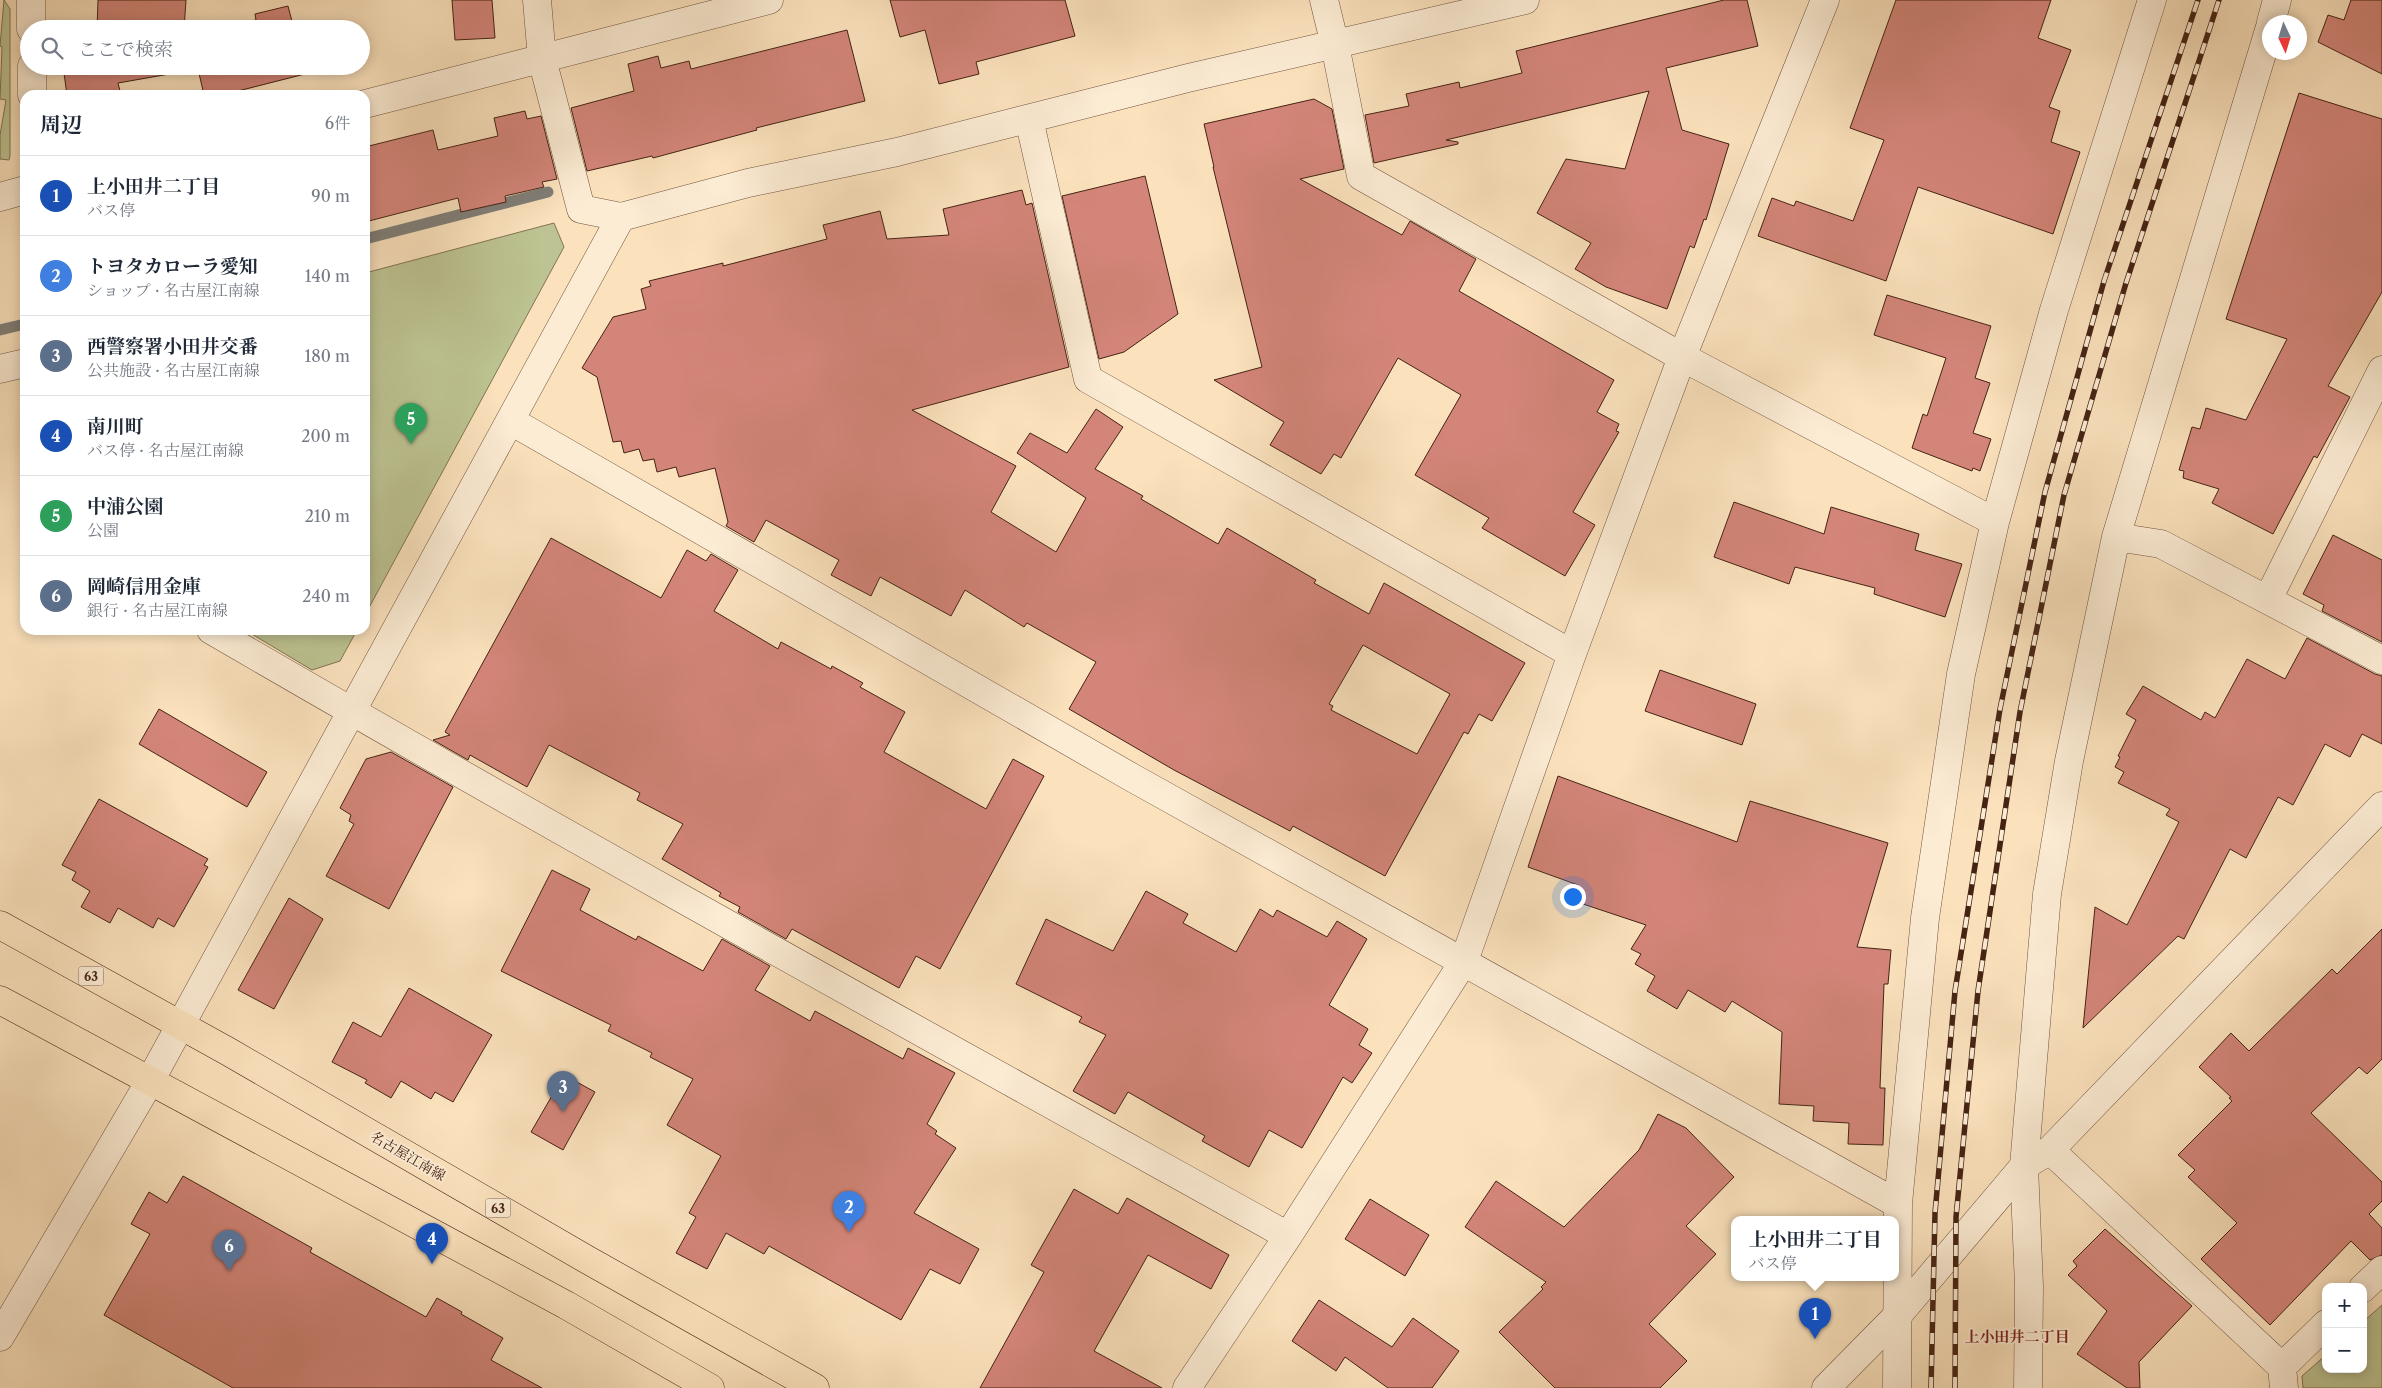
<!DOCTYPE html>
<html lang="ja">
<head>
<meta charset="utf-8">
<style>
  :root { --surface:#fff; --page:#f2f2f3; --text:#1f2937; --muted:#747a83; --line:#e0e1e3; --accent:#8f2418 }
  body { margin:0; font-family:"Libre Caslon Text","Noto Serif JP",serif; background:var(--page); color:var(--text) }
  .controls { position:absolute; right:15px; bottom:15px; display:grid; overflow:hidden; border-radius:10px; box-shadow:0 2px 12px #0003 }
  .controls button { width:45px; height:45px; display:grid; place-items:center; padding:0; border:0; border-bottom:1px solid var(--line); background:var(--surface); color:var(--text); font:25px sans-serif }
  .compass { position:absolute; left:2262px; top:15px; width:45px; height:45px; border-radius:50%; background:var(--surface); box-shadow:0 2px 12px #0003; rotate:176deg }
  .you { position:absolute; left:1572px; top:896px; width:18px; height:18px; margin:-12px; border:4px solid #fff; border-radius:50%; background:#1a73e8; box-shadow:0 0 0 8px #1a73e833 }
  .badge { display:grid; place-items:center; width:32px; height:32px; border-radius:50%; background:var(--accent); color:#fff; font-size:16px; font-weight:700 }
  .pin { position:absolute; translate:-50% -41px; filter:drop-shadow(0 1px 2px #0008) }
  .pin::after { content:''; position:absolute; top:26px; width:18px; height:15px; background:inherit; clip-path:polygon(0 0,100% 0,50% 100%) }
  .popup { position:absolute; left:1731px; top:1216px; width:168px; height:65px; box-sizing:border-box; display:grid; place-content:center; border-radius:10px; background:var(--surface); filter:drop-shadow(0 1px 4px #0005); font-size:16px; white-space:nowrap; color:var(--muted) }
  .popup b { font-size:19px; color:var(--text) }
  .popup::after { content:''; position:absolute; left:50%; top:100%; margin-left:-10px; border:10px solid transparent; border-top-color:var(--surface) }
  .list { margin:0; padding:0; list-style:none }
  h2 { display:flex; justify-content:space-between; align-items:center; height:65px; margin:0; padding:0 20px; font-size:21px }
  h2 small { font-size:16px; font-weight:400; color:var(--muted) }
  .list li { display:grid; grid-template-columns:32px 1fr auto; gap:15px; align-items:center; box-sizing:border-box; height:80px; padding:0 20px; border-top:1px solid var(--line) }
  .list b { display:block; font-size:19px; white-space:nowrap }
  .list p { margin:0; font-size:16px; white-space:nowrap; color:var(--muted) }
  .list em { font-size:16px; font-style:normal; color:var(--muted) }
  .icon { flex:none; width:28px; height:28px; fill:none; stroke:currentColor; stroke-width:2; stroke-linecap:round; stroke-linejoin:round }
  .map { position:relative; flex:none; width:2382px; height:1388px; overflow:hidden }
  .search { position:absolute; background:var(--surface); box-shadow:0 2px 12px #0003; left:20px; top:20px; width:350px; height:55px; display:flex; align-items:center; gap:12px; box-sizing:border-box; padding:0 18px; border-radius:28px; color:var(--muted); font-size:19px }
  .panel { position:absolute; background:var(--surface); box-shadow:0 2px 12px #0003; left:20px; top:90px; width:350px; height:545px; border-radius:15px }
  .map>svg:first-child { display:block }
  .green { fill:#bdc392; stroke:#817353 }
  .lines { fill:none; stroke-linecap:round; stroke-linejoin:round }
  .stream { stroke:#7f7e79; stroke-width:11 }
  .building { fill:#d38579; stroke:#452314; fill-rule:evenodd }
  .minor-casing { stroke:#72533e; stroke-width:29 }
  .tertiary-casing { stroke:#72533e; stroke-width:29 }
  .primary-casing { stroke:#452314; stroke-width:29 }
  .minor { stroke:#fcecd4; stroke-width:28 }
  .tertiary { stroke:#fcecd4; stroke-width:28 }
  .primary { stroke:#fbe2bd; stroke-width:28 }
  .rail-casing { stroke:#452314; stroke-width:5.5 }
  .rail { stroke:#fcecd4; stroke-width:4; stroke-dasharray:11; stroke-linecap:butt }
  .labels { text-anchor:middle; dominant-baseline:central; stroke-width:4; stroke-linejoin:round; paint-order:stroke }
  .shield { fill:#fcecd4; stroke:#7c5f4e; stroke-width:1 }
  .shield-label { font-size:12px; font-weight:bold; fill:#452314 }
  .street-label { font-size:14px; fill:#452314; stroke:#fcecd4 }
  .neighbourhood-label { font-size:15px; font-weight:bold; fill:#7a1f14; stroke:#fcecd4 }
</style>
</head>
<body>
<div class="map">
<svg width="2382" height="1388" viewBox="0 0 2382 1388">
  <rect width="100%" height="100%" fill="#fbe2bd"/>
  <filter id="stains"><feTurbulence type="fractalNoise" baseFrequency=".004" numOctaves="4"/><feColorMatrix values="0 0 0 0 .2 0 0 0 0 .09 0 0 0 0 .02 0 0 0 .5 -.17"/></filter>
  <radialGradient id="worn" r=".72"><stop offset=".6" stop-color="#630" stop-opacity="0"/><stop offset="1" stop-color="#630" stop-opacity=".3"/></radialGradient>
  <!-- green -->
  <path class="green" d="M 4,0 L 10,9 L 10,156 L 9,160 L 0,159 L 0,135 L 6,100 L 0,99 L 2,47 L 0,46 Z
    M 554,223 L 564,247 L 365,615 L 365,273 Z
    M 245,630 L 357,630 L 340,661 L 312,670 Z
    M 2382,1305 L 2382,1388 L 2303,1388 L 2302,1376 L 2326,1355 L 2326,1369 L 2363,1369 L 2363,1322 Z"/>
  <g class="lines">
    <!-- stream -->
    <path class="stream" d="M 365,239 L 548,192
      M 0,330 L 25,324"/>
  </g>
  <!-- building -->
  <path class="building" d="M 98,0 L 186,0 L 184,29 L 97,29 Z
    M 452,0 L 492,0 L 495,38 L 455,40 Z
    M 890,0 L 1065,0 L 1075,36 L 976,62 L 979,74 L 939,84 L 925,30 L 900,37 Z
    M 1724,0 L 1747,0 L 1758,46 L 1666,68 L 1682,130 L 1729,144 L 1706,220 L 1704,219 L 1694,248 L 1690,246 L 1667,309 L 1606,287 L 1575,269 L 1591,243 L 1537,213 L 1566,159 L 1625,169 L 1649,91 L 1446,140 L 1458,142 L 1458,144 L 1374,163 L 1365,115 L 1409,106 L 1406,94 L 1459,82 L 1460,88 L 1522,73 L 1516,51 Z
    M 1896,0 L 2051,0 L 2038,38 L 2071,50 L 2049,107 L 2060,111 L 2051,142 L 2080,152 L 2053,234 L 1918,187 L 1886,281 L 1758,236 L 1772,198 L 1794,206 L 1796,201 L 1853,221 L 1884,140 L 1850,128 Z
    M 2351,0 L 2382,0 L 2382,74 L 2318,42 L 2328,15 L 2344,20 Z
    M 288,6 L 294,29 L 216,29 L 256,20 L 255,14 Z
    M 847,30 L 865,101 L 756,128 L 757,130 L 653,158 L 652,156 L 587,171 L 571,108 L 634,91 L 628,64 L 658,56 L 661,68 L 689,61 L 691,69 Z
    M 63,66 L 303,66 L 305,74 L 238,91 L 239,95 L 204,95 L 198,69 L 118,83 L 121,95 L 67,95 Z
    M 2299,93 L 2382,119 L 2382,292 L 2328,386 L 2350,397 L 2317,458 L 2314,456 L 2273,534 L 2212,503 L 2219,489 L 2183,478 L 2184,471 L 2179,470 L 2192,427 L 2200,429 L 2206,408 L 2246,420 L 2287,339 L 2226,319 Z
    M 1314,99 L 1332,109 L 1344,169 L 1300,179 L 1402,235 L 1410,221 L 1476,259 L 1459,291 L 1614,380 L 1597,412 L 1619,424 L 1616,431 L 1619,432 L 1573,512 L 1595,525 L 1565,576 L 1482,528 L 1489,518 L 1415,475 L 1461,395 L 1398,358 L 1341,458 L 1334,454 L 1321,474 L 1270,445 L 1284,422 L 1214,380 L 1262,367 L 1213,167 L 1214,167 L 1204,124 Z
    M 525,111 L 527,119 L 541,116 L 557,179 L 542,182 L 544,187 L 505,196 L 506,202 L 461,212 L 458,198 L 365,222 L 365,147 L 433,130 L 438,150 L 498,136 L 494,118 Z
    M 1145,176 L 1178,314 L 1124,352 L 1099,359 L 1062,196 Z
    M 1022,190 L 1026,205 L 1032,203 L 1069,367 L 912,410 L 1016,466 L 991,512 L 1056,552 L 1086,498 L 1017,453 L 1030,433 L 1067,453 L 1096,409 L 1123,427 L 1095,469 L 1143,496 L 1141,499 L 1218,544 L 1227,528 L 1316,580 L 1314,583 L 1369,614 L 1384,583 L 1525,663 L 1492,721 L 1479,714 L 1468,734 L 1464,732 L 1385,876 L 1293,826 L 1290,831 L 1174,770 L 1069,709 L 1096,662 L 1027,623 L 1024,627 L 965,590 L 951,616 L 880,577 L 871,596 L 831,575 L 839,560 L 766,520 L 754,542 L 726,526 L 728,522 L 715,468 L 679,477 L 676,467 L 657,472 L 654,459 L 643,461 L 639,449 L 624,453 L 621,441 L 613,442 L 597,377 L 582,368 L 613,317 L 646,309 L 641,289 L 651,286 L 649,281 L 723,263 L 723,266 L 827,239 L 823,225 L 880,211 L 887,239 L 949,235 L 943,209 ZM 1363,645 L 1450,694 L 1417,754 L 1331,710 L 1333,706 L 1329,704 Z
    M 1887,295 L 1991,326 L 1975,378 L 1990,383 L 1973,433 L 1991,439 L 1980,471 L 1973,468 L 1972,471 L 1912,448 L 1923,414 L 1927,416 L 1946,358 L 1874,335 Z
    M 1734,502 L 1824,534 L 1831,507 L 1919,534 L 1915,550 L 1962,564 L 1945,617 L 1874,594 L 1875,588 L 1795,567 L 1789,584 L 1714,557 Z
    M 2333,535 L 2382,560 L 2382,642 L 2322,611 L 2324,605 L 2303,594 Z
    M 551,538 L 661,598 L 687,550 L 706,561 L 711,554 L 738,570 L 714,611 L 778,649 L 781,642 L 831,669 L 832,666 L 863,683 L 860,687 L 905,712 L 884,752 L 986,809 L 1013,759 L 1044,776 L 940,969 L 916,956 L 899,988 L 792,929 L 786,939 L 738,912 L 740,907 L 719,896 L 721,893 L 662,859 L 683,824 L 637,800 L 640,793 L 549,745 L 527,787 L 470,755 L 468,760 L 433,740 L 450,735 L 445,732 Z
    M 2307,638 L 2375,674 L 2382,676 L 2382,744 L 2362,734 L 2350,757 L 2325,744 L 2293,805 L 2278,797 L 2246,858 L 2230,849 L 2184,939 L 2178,936 L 2083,1028 L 2095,907 L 2127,925 L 2179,822 L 2166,815 L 2170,809 L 2118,783 L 2124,772 L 2115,767 L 2120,757 L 2118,756 L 2136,720 L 2126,714 L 2143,686 L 2201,720 L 2205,712 L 2215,718 L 2247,659 L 2285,679 Z
    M 1660,670 L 1756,704 L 1742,745 L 1645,711 Z
    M 159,709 L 267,772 L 247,807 L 139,744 Z
    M 391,752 L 453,787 L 389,909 L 326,876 L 354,824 L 349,821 L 351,815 L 340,808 L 366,759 Z
    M 1558,776 L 1737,842 L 1750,801 L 1888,843 L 1857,947 L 1891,950 L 1888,984 L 1884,984 L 1880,1088 L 1885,1088 L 1883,1145 L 1848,1144 L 1849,1123 L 1813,1121 L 1814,1106 L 1779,1104 L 1782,1032 L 1732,1001 L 1725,1012 L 1688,990 L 1677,1009 L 1647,991 L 1655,976 L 1635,964 L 1641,954 L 1631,949 L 1646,925 L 1574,901 L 1578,885 L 1528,867 Z
    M 99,799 L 208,859 L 204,865 L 208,867 L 174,927 L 158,918 L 153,928 L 118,908 L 110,923 L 81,907 L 90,891 L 72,880 L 76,872 L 62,865 Z
    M 552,870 L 590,889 L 580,910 L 636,940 L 638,936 L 703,971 L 722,939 L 770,966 L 755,990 L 810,1021 L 815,1011 L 903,1059 L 908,1048 L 955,1073 L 927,1124 L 937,1131 L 935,1134 L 956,1148 L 914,1213 L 979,1249 L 960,1284 L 930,1269 L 901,1320 L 769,1246 L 764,1254 L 726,1233 L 707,1269 L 676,1253 L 696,1217 L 689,1213 L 721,1156 L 667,1125 L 693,1079 L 650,1057 L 652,1053 L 608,1031 L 611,1025 L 501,971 Z
    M 1146,891 L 1188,914 L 1183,923 L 1236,952 L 1260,909 L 1273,917 L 1277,910 L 1327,937 L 1337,921 L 1367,939 L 1329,1005 L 1368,1029 L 1359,1045 L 1372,1053 L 1352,1083 L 1343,1077 L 1302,1148 L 1269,1130 L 1249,1167 L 1202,1141 L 1205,1136 L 1128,1092 L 1115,1114 L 1073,1091 L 1106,1035 L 1079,1022 L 1082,1017 L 1016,984 L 1046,919 L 1113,951 Z
    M 289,898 L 323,919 L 274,1009 L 238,990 Z
    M 2382,929 L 2382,1059 L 2367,1074 L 2359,1067 L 2311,1113 L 2382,1182 L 2382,1201 L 2369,1214 L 2382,1228 L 2382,1255 L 2370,1260 L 2351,1241 L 2270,1325 L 2201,1259 L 2237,1223 L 2188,1177 L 2195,1170 L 2178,1155 L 2232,1101 L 2229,1098 L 2231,1097 L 2199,1067 L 2231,1033 L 2249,1051 L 2332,969 L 2337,974 Z
    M 409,988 L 492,1035 L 453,1102 L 435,1092 L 431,1099 L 401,1081 L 391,1098 L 365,1083 L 367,1080 L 332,1062 L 353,1022 L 381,1037 Z
    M 564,1075 L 595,1092 L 563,1150 L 531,1132 Z
    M 1658,1114 L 1686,1128 L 1734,1177 L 1686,1226 L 1716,1254 L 1649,1324 L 1687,1361 L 1660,1388 L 1555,1388 L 1499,1332 L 1543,1289 L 1541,1287 L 1546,1282 L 1465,1227 L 1496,1181 L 1564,1227 L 1639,1150 Z
    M 183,1176 L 312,1248 L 310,1252 L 426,1317 L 437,1298 L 462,1312 L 461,1314 L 503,1338 L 491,1360 L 542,1388 L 233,1388 L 104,1315 L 150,1234 L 131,1224 L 149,1192 L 167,1203 Z
    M 1074,1189 L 1118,1214 L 1127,1198 L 1229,1255 L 1211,1289 L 1148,1255 L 1094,1351 L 1162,1388 L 980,1388 L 1044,1272 L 1031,1265 Z
    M 1370,1199 L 1429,1235 L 1405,1276 L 1345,1239 Z
    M 2105,1229 L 2192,1306 L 2139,1362 L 2140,1388 L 2127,1388 L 2077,1354 L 2107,1311 L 2068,1275 L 2077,1266 L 2073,1261 Z
    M 1319,1300 L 1392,1347 L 1413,1318 L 1459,1351 L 1432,1388 L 1388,1388 L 1345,1357 L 1336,1371 L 1292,1341 Z"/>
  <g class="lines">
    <defs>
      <path id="minor" d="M 31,0 L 31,29
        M 537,0 L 542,59 L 581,209 L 621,217
        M 1324,0 L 1335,45 L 1361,176 L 1682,357 L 1995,522
        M 2271,22 L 2277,0
        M 32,66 L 32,95
        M 365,104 L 769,0
        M 1029,119 L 1088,379 L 1572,654
        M 0,197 L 25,190
        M 0,369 L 25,363
        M 511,421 L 1131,777 L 1898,1204
        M 2116,537 L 2161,544 L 2382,660
        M 2268,599 L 2382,370
        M 211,630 C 567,837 928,1036 1288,1236
        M 2050,1150 L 2282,1367 L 2284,1388
        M 2363,1288 L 2382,1270
        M 0,1337 L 150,1081
        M 2282,1367 L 2326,1324
        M 1187,1388 L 1288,1236 L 1464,961 L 1572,654 L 1682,357 L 1825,0
        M 1897,1388 L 1898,1204 L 1925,918 L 1961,674 L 1995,522 L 2054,310 L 2152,0
        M 2028,1388 L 2029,1286 L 2024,1166 L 2047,894 L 2069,761 L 2116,537 L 2270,27"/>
      <path id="tertiary" d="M 150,1081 L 621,217 L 748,183 L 897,152 L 1188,78 L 1525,0
        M 1826,1388 L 1898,1315 L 2024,1166 L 2050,1150 L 2382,806"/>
      <path id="primary" d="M 0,925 L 229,1052 L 586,1259 L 815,1388
        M 0,1000 L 566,1305 L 710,1388"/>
    </defs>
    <!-- minor casing -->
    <use href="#minor" class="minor-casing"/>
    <!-- tertiary casing -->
    <use href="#tertiary" class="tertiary-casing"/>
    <!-- primary casing -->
    <use href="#primary" class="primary-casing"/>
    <!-- minor -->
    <use href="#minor" class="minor"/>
    <!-- tertiary -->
    <use href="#tertiary" class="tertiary"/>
    <!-- primary -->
    <use href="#primary" class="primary"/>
    <defs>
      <path id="rail" d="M 1931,1388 L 1935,1213 L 1955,991 L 2000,709 L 2045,492 L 2104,281 L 2198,0
        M 1955,1388 L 1956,1217 L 1978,991 L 2020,712 L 2064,495 L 2126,283 L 2219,0"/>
    </defs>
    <!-- rail casing -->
    <use href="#rail" class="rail-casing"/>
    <!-- rail -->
    <use href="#rail" class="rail"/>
  </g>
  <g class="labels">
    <!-- shield labels -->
    <g class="shield">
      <rect x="78.5" y="966.5" width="25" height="19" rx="4"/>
      <rect x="485.5" y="1198.5" width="25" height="19" rx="4"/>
    </g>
    <g class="shield-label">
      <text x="91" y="976">63</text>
      <text x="498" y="1208">63</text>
    </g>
    <!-- street labels -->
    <g class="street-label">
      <text transform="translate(408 1156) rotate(30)">名古屋江南線</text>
    </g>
    <!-- neighbourhood labels -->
    <g class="neighbourhood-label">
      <text x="2017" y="1336">上小田井二丁目</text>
    </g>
  </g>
  <rect width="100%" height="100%" filter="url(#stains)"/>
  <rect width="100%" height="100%" fill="url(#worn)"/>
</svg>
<div class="controls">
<button>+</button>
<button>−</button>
</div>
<svg class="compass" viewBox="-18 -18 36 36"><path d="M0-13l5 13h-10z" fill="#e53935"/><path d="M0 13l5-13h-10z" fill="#747a83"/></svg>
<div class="you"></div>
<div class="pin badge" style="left:1815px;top:1339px;background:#1a4fb4">1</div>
<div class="popup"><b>上小田井二丁目</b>バス停</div>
<div class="pin badge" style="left:849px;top:1232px;background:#3f7fe0">2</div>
<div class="pin badge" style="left:563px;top:1112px;background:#5c6f8a">3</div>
<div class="pin badge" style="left:432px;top:1264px;background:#1a4fb4">4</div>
<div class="pin badge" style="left:411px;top:444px;background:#2e9e5b">5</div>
<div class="pin badge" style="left:229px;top:1271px;background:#5c6f8a">6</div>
<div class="search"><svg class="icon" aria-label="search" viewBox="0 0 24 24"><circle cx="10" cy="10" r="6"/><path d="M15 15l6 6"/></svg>ここで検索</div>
<section class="panel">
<h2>周辺<small>6件</small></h2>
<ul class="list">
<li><span class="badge" style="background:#1a4fb4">1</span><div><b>上小田井二丁目</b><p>バス停</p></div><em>90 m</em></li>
<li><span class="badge" style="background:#3f7fe0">2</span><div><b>トヨタカローラ愛知</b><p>ショップ · 名古屋江南線</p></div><em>140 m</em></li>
<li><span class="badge" style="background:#5c6f8a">3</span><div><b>西警察署小田井交番</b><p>公共施設 · 名古屋江南線</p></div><em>180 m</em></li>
<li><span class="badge" style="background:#1a4fb4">4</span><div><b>南川町</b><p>バス停 · 名古屋江南線</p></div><em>200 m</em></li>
<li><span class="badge" style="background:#2e9e5b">5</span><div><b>中浦公園</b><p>公園</p></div><em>210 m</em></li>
<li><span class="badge" style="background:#5c6f8a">6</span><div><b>岡崎信用金庫</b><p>銀行 · 名古屋江南線</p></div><em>240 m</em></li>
</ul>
</section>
</div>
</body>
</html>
